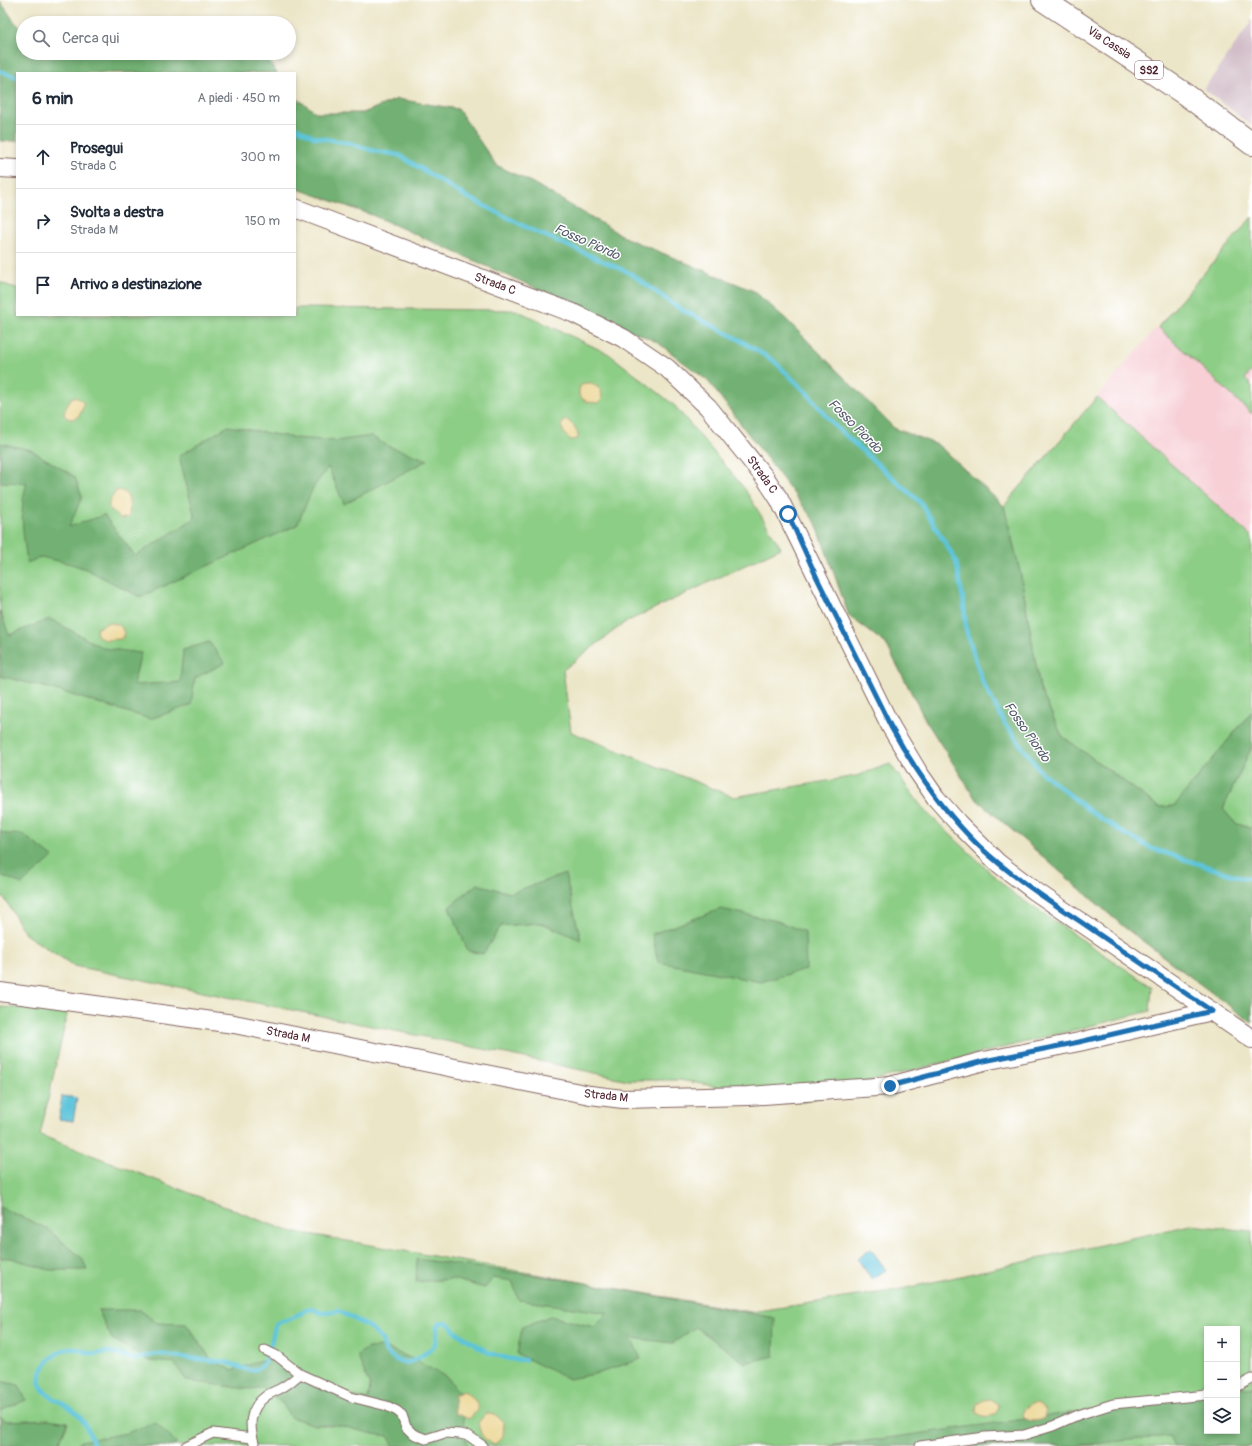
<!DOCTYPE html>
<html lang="it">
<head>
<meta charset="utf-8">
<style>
  :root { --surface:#fff; --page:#f6f6f7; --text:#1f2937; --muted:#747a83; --line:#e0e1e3 }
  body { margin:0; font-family:Pangolin,sans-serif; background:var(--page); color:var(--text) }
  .controls { position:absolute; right:12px; bottom:12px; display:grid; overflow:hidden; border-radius:0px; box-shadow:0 2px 6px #0003 }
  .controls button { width:36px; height:36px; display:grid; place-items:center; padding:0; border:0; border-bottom:1px solid var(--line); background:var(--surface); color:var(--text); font:20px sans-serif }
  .stop { position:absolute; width:12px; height:12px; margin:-9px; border:3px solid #1f6fb2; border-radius:50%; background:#fff }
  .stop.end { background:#1f6fb2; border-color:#fff; box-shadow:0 1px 4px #0008 }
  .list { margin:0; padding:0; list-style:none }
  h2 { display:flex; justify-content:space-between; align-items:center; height:52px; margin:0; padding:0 16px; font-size:17px }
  h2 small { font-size:13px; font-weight:400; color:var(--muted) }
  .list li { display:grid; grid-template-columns:26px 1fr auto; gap:12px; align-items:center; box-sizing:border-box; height:64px; padding:0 16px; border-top:1px solid var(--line) }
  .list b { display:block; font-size:15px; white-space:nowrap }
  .list p { margin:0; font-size:13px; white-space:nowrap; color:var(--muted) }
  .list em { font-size:13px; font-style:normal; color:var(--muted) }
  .icon { flex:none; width:22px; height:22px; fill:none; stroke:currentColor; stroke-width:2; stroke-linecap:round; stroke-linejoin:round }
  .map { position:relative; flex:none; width:1252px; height:1446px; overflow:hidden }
  .search { position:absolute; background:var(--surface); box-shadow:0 2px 6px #0003; left:16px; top:16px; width:280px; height:44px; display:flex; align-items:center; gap:10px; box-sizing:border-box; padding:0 14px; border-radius:22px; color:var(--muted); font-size:15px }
  .panel { position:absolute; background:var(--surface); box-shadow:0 2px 6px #0003; left:16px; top:72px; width:280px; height:244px; border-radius:0px }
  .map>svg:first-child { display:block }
  .built { fill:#f7cfd5 }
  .industrial { fill:#d2bdc8 }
  .green { fill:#8dce86; stroke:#6c7658; fill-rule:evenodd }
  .forest { fill:#72b173; stroke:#5e684f }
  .sand { fill:#eeda9e; stroke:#9c7c64 }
  .water { fill:#5dc4da; stroke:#547282 }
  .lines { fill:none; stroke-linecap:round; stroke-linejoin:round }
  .stream { stroke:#5dc4da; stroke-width:4.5 }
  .lane-casing { stroke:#836562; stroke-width:11 }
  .street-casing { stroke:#836562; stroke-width:20 }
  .primary-casing { stroke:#836562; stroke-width:24 }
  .lane { stroke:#fff; stroke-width:9 }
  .street { stroke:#fff; stroke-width:18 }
  .primary { stroke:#fff; stroke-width:22 }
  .route { stroke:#1f6fb2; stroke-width:5 }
  .labels { text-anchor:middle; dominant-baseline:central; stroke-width:3; stroke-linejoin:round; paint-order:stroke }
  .shield { fill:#fff; stroke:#80626b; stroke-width:1 }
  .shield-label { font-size:11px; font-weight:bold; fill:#4a1f2b }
  .street-label { font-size:12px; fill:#4a1f2b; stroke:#fff }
  .water-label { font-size:13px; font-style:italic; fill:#515968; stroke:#fff }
</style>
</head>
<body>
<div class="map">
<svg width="1252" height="1446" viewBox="0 0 1252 1446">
  <rect width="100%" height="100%" fill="#fff"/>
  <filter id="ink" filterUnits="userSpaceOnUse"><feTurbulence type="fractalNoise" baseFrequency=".025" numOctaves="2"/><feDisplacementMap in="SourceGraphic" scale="8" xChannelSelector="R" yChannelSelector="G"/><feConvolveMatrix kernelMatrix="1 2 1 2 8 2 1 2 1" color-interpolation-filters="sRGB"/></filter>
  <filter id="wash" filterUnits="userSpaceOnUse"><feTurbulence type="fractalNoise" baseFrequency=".012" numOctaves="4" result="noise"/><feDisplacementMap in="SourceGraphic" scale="16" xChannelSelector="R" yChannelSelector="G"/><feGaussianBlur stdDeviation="0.9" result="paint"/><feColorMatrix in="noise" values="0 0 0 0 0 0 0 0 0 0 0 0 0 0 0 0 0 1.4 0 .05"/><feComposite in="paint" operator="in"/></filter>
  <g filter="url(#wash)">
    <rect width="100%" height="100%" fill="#ece6c8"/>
    <!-- built -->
    <path class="built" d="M 1252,217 L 1252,542 L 1097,397 Z"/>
    <!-- industrial -->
    <path class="industrial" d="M 1252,20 L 1252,126 L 1204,89 Z"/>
    <!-- green -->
    <path class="green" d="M 1252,217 L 1252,370 L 1245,379 L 1252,386 L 1252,414 L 1158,327 Z
      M 0,282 L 9,286 L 17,288 L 17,315 L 295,315 L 295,308 L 516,310 L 609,354 L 674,405 L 744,488 L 781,548 L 624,623 L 563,670 L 571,732 L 734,797 L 856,776 L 890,764 L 925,811 L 1014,894 L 1152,987 L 1150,1011 L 886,1077 L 803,1102 L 680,1080 L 628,1080 L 450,1042 L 74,966 L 25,934 L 5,899 L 0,895 Z
      M 1097,397 L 1252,537 L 1252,711 L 1175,806 L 1159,807 L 1062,736 L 1040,689 L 1021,576 L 1004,506 Z
      M 1252,746 L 1252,829 L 1235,823 L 1223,809 Z
      M 0,1007 L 68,1010 L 40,1135 L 285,1230 L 751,1312 L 897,1290 L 1191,1225 L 1252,1231 L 1252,1446 L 0,1446 ZM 1207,1329 L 1237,1329 L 1237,1431 L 1207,1431 Z"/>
    <!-- forest -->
    <path class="forest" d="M 0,1 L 14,21 L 23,31 L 23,53 L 263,53 L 277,73 L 17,73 L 17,141 L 0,141 Z
      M 295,97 L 317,113 L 363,113 L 397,99 L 458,109 L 496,165 L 533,183 L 626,238 L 754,291 L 787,320 L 894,428 L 938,445 L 1004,506 L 1021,576 L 1040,689 L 1062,736 L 1159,807 L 1174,806 L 1252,711 L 1252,746 L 1223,809 L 1235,823 L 1252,829 L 1252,1023 L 1124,927 L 975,798 L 926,721 L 886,644 L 849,616 L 816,523 L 708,381 L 657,342 L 372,215 L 295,188 Z
      M 228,426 L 296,438 L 336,441 L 371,436 L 388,446 L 428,460 L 344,504 L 328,467 L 313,488 L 297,525 L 140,597 L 86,569 L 71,564 L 41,557 L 27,563 C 24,537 18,509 27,483 L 0,482 L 0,443 L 31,450 L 75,477 L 82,497 L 69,527 L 104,515 L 135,556 L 195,518 L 179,456 Z
      M 0,611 L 9,635 L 50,619 L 103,648 L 141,653 L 133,685 L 180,682 L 183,650 L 209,642 L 225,663 L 195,678 L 191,705 L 150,719 L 52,689 L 0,676 Z
      M 0,831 L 7,834 L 22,834 L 53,857 L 22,884 L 0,875 Z
      M 565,874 L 581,940 L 541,923 L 501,926 L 483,954 L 468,951 L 449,907 L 477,884 L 510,893 Z
      M 721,909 L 777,921 L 805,932 L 806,969 L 761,982 L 658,962 L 652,934 Z
      M 0,1207 L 46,1228 L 82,1258 L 87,1270 L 49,1270 L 11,1258 L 0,1258 Z
      M 417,1259 L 575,1281 L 775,1318 L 774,1356 L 745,1363 L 696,1327 L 673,1343 L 631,1338 L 641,1359 L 599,1373 L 569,1379 L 517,1354 L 522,1327 L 550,1316 L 595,1327 L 607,1313 L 519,1300 L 512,1281 L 493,1278 L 485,1288 L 452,1279 L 416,1282 Z
      M 98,1310 L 140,1310 L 157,1323 L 186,1324 L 211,1359 L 232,1370 L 261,1361 L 276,1361 C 306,1385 332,1390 368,1400 L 370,1386 L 357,1355 L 368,1348 L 384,1347 L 413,1359 L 448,1378 L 460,1394 L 467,1446 L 394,1446 L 388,1436 L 373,1434 L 337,1425 L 315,1425 L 290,1417 L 283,1404 L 263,1388 L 247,1389 L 187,1381 L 174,1363 L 150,1361 L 112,1339 Z
      M 0,1381 L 19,1385 L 26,1400 L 0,1411 Z
      M 1252,1387 L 1252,1446 L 1174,1446 L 1169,1436 L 1076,1446 L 829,1446 L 1207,1394 L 1207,1431 L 1237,1431 L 1237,1389 Z
      M 0,1417 L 7,1421 L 48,1419 L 68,1422 L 60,1441 L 65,1446 L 0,1446 Z
      M 155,1422 L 176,1443 L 175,1446 L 77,1446 L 81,1441 L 127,1433 Z"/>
    <!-- sand -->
    <path class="sand" d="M 586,383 L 592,383 L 601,390 L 602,399 L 598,403 L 587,402 L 579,396 L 579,389 L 581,385 Z
      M 74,397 C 87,400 84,407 79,416 C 73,420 69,420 64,415 L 65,410 L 71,398 Z
      M 567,420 C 572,423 579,432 578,439 L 571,440 L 565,435 L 561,426 L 563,422 Z
      M 119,490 C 131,493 130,506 129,517 L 121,519 L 109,508 L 109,503 L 115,492 Z
      M 107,623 C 116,623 123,624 124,635 L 121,639 L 105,640 L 97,635 L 96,629 Z
      M 464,1391 L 474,1399 L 479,1408 L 469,1419 L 455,1413 L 454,1395 Z
      M 990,1399 L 999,1405 L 997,1414 C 989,1417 983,1418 976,1412 L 977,1404 L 984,1400 Z
      M 1037,1403 L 1046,1409 L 1044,1418 C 1036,1422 1030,1422 1023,1417 L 1024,1409 L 1031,1404 Z
      M 486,1413 L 497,1416 L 504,1423 L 503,1436 L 495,1444 C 482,1439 481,1436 478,1423 Z"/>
    <!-- water -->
    <path class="water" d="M 62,1096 L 77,1098 L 73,1121 L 59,1119 Z
      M 871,1249 L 886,1270 L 872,1279 L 857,1259 Z"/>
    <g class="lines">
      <!-- stream -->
      <path class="stream" d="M 0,71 L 17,77
        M 295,127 L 314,137 L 349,143 L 375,151 L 399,155 L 463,195 L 532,230 L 630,273 L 677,307 L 738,339 L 774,361 L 808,394 L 834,425 L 921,503 L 956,561 L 964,605 L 966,630 L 983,683 L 1005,724 L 1041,772 L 1091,812 L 1125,834 L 1153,849 L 1242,878 L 1252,878
        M 94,1446 C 90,1433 84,1419 73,1410 C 63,1401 45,1398 40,1384 C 38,1378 41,1372 44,1367 C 51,1356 63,1347 76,1349 C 82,1350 88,1353 94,1354 C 99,1354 104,1352 109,1352 C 118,1353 126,1358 135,1359 C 142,1359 149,1354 156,1354 C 164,1354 172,1356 180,1357 C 195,1359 210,1360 225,1362 C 235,1364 248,1373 257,1369 C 270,1364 271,1334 277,1323 L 290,1319 L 307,1310 L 313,1309 L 321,1313 L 339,1311 L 369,1327 L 382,1340 L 386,1352 L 396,1360 L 407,1363 L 419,1358 L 432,1348 L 436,1342 L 437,1327 L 440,1323 L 446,1322 L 451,1326 L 456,1332 L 489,1353 L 510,1359 L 525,1360"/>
    </g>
  </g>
  <g filter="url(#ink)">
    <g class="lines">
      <defs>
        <path id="lane" d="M 265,1350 L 277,1356 L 300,1374
          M 1237,1387 L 1252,1379
          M 186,1446 L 213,1433 L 252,1438
          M 255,1446 C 249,1427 248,1409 266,1396 C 271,1392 277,1391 283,1387 C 289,1384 294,1379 300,1374 L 351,1397 L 387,1406 L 397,1411 L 402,1415 L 406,1427 L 413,1434 L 426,1439 L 445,1433 L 460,1434 L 469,1436 L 483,1446
          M 920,1446 L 985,1437 L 1024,1435 L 1053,1426 L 1078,1415 L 1113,1404 L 1207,1395"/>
        <path id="street" d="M 0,168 L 17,169
          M 295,208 L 573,313 L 623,338 L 667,368 L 708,407 L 766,479 L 779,499 L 891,727 L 918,772 L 936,798 L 958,823 L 998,863 L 1035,891 L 1252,1039
          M 0,992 L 234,1024 L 590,1095 L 623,1099 L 748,1096 L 890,1086 L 984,1061 L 1079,1042 L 1212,1011"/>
        <path id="primary" d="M 1043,0 L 1185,94 L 1252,144"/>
      </defs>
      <!-- lane casing -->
      <use href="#lane" class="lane-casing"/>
      <!-- street casing -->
      <use href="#street" class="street-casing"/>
      <!-- primary casing -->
      <use href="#primary" class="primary-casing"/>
      <!-- lane -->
      <use href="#lane" class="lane"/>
      <!-- street -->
      <use href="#street" class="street"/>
      <!-- primary -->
      <use href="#primary" class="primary"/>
    </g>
  </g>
  <g class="lines" filter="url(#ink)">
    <!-- route -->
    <path class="route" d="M 788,514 L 817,578 L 891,727 C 915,770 943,811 979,846 C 1010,875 1046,899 1081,922 C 1125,952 1168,982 1212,1011 L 1079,1042 L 984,1061 L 890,1086"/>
  </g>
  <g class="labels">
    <!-- shield labels -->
    <rect class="shield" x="1135" y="61" width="28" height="18" rx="3"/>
    <g class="shield-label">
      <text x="1149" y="70">SS2</text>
    </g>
    <!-- street labels -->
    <g class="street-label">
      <text transform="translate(1109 43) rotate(33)">Via Cassia</text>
      <text transform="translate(495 284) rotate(20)">Strada C</text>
      <text transform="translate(762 475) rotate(54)">Strada C</text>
      <text transform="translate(288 1035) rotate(11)">Strada M</text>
      <text transform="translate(606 1096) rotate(6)">Strada M</text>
    </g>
    <!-- water labels -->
    <g class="water-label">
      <text transform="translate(587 242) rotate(24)">Fosso Piordo</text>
      <text transform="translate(855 426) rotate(45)">Fosso Piordo</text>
      <text transform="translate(1027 732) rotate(55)">Fosso Piordo</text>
    </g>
  </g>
</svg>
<div class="controls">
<button>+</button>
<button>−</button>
<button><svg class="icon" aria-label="layers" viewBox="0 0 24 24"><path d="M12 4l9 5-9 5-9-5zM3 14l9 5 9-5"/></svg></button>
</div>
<div class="stop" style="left:788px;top:514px"></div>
<div class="stop end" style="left:890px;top:1086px"></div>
<div class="search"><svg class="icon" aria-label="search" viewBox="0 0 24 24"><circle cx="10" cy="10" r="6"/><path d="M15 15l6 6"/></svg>Cerca qui</div>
<section class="panel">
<h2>6 min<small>A piedi · 450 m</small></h2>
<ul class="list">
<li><svg class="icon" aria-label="ahead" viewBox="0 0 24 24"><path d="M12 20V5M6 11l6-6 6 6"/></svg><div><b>Prosegui</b><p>Strada C</p></div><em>300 m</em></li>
<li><svg class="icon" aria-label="right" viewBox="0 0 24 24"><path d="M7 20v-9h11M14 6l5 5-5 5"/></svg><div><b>Svolta a destra</b><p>Strada M</p></div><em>150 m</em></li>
<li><svg class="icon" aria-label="arrive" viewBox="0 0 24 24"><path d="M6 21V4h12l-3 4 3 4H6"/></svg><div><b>Arrivo a destinazione</b></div></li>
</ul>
</section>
</div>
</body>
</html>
